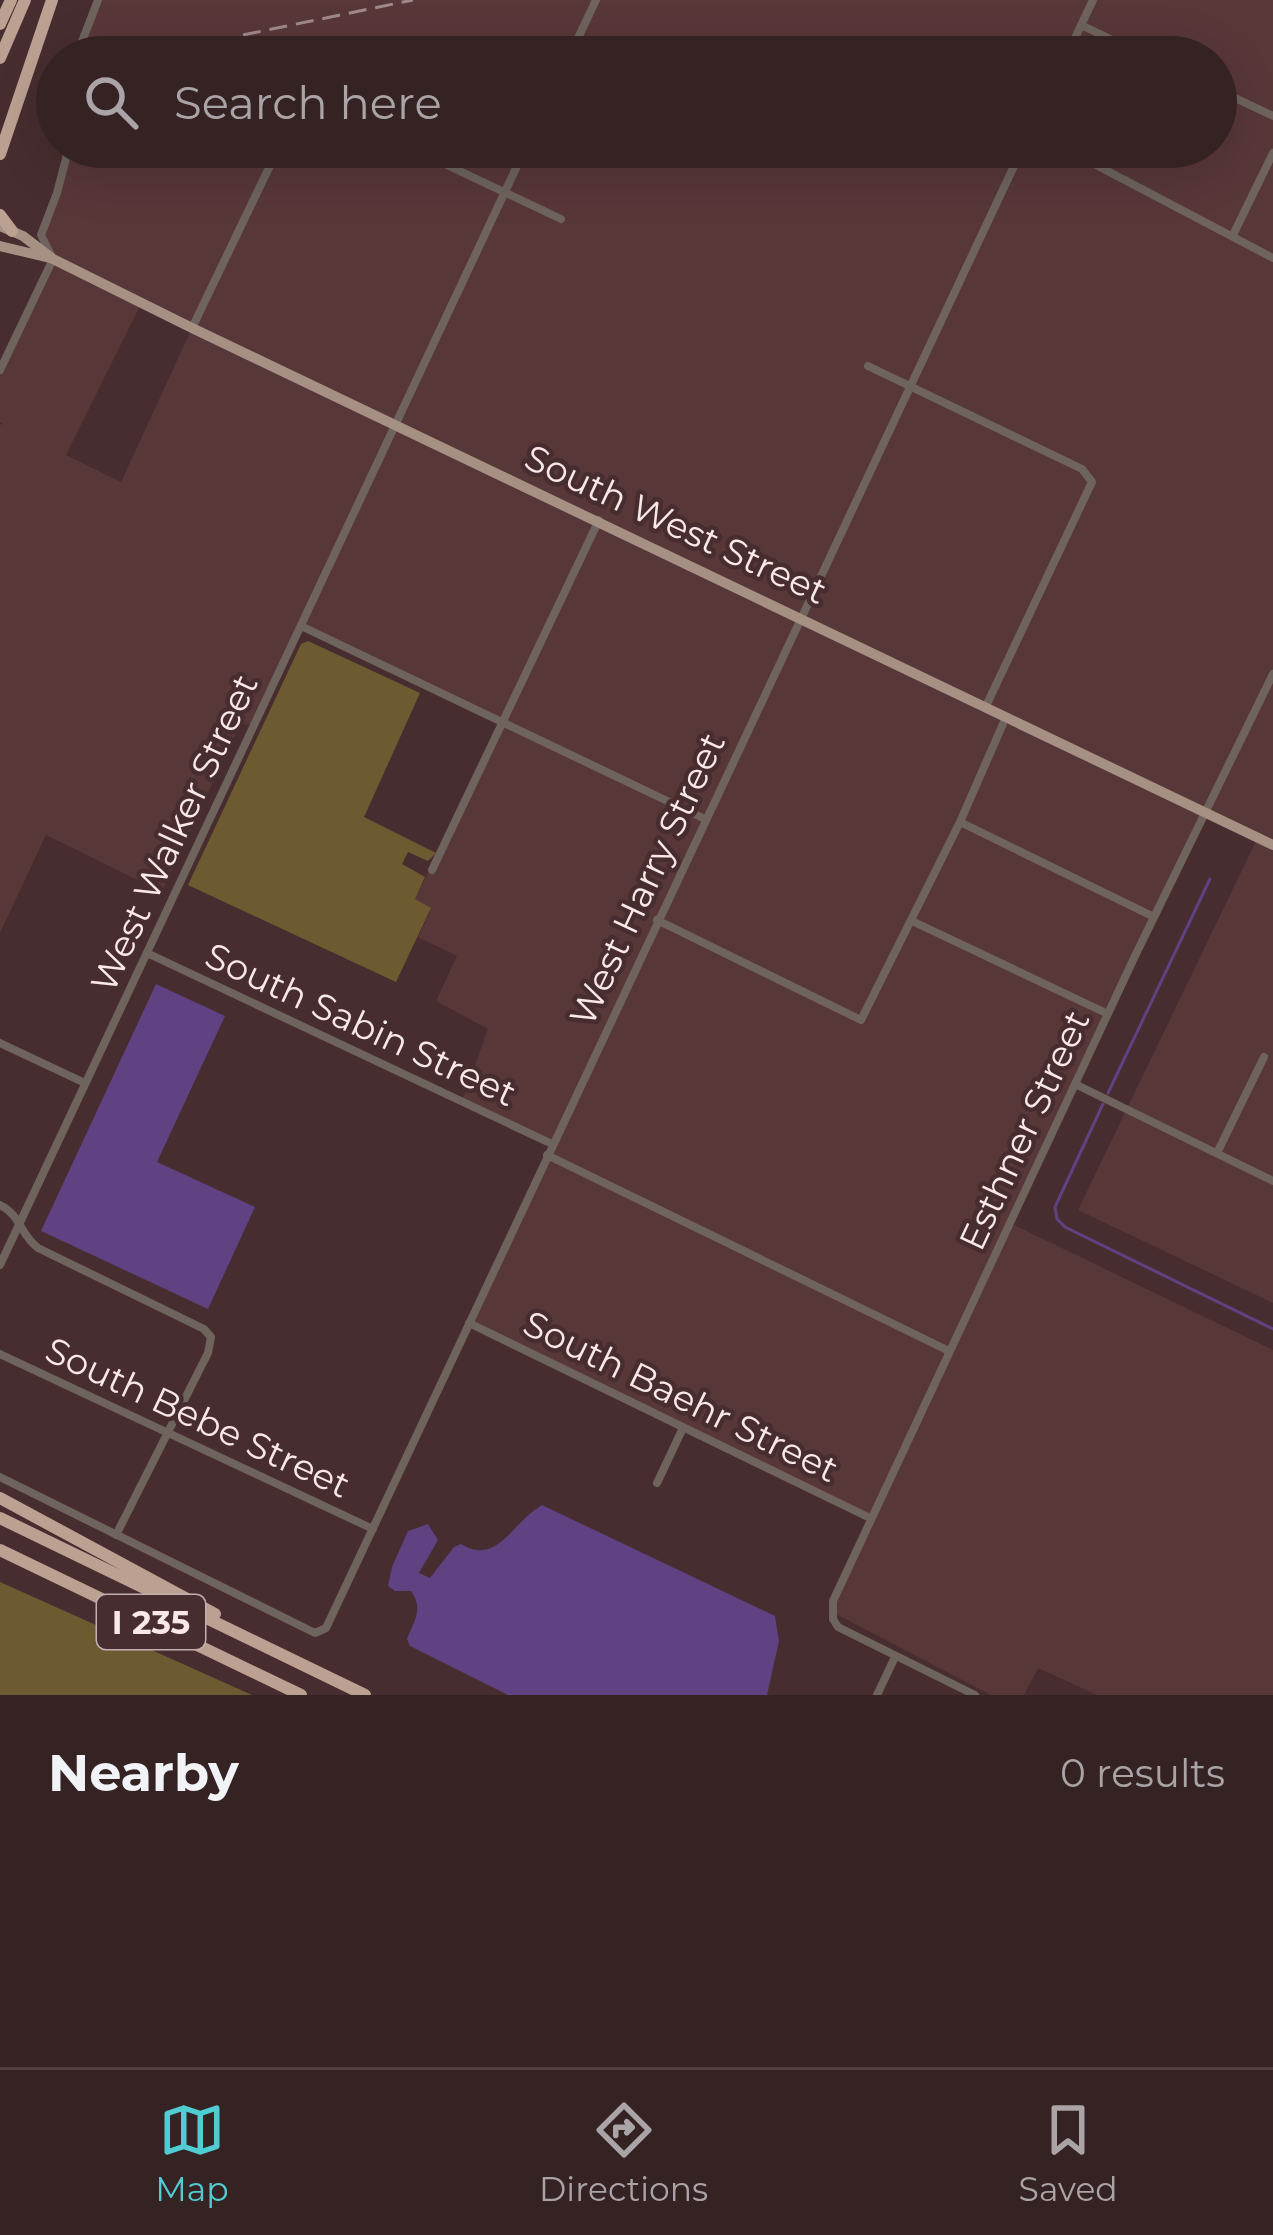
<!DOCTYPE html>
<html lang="en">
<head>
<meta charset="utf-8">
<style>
  :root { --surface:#352223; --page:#402f30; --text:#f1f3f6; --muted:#aaa4a6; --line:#4f3f41; --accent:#51ccd3 }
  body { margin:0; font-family:Montserrat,sans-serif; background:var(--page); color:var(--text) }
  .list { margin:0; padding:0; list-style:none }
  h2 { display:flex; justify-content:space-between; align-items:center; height:156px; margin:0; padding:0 48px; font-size:51px }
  h2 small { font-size:39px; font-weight:400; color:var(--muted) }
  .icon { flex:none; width:66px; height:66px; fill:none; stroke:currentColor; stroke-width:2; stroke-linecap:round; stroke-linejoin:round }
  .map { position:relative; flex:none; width:1273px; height:1695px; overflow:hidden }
  .search { position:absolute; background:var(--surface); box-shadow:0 12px 48px #0002; left:36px; right:36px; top:36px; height:132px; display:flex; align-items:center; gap:30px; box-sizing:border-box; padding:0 42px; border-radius:66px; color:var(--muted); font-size:45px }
  .sheet { height:372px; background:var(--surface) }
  nav { display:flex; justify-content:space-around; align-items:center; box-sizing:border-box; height:168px; border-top:3px solid var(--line); background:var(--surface); font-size:33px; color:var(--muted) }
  nav a { display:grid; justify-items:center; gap:6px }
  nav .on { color:var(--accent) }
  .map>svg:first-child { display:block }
  .built { fill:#583739; fill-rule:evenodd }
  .green { fill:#6e5a30 }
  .water { fill:#604181 }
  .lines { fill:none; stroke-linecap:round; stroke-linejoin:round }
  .stream { stroke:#604181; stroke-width:3 }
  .minor { stroke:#6e635d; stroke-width:8 }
  .major { stroke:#a68f83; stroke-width:10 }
  .highway { stroke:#bca192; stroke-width:12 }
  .rail { stroke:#9f898a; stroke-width:3; stroke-dasharray:18 9; stroke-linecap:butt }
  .labels { text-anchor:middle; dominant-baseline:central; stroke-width:9; stroke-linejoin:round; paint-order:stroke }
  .shield { fill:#472d2f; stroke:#c4b0b1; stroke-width:3 }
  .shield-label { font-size:33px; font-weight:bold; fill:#fae8e9 }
  .street-label { font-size:36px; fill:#fae8e9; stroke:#472d2f }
</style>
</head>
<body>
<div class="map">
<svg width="1273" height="1695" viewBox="0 0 1273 1695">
  <rect width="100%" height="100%" fill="#472d2f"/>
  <!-- built -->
  <path class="built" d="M 99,0 L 1273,0 L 1273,1303 L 1078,1210 L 1257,839 L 1205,813 L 1010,1223 L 1273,1350 L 1273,1695 L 1097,1695 L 1038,1668 L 1024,1695 L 991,1695 L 832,1612 L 870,1518 L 469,1323 L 553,1144 L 462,1101 L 488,1029 L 436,1001 L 457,956 L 418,937 L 431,910 L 415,899 L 503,723 L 301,626 L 254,725 L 240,724 L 162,892 L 46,835 L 0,933 L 0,424 L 4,425 L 0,422 L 0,370 L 53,259 L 42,238 L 69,147 L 1216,147 L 1216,57 L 80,57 L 83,32 ZM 141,304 L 192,328 L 121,482 L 66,455 Z"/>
  <!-- green -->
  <path class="green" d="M 308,641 L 420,693 L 364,817 L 436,853 L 428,861 L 408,852 L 402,864 L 425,877 L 415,899 L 431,908 L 396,982 L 188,885 L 301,644 Z
    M 0,1582 L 252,1695 L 0,1695 Z"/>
  <!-- water -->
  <path class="water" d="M 156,984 L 225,1016 L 157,1162 L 255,1207 L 208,1309 L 41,1231 Z
    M 542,1505 L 775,1616 L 779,1641 L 767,1695 L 508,1695 L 410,1646 L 407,1639 C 414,1621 424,1609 411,1591 L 395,1591 L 388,1586 L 392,1567 L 408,1531 L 428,1524 L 438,1540 L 419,1573 L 430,1578 L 454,1547 L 461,1544 C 498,1566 510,1524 542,1505 Z"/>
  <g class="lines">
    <!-- stream -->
    <path class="stream" d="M 1108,1093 L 1210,879
      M 1103,1104 L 1055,1207 L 1057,1219 L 1065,1227 L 1273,1329"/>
    <!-- minor -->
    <path class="minor" d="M 1081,25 L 1148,57
      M 76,57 L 98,0
      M 323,57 L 330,40
      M 569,57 L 596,0
      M 1066,57 L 1093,0
      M 1216,89 L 1273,116
      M 409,147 L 561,219
      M 1062,147 L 1273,258
      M 1233,235 L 1273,153
      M 192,328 L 279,147
      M 868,366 L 1082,469 L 1092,482 L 986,706
      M 0,370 L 53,259 L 41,235 L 57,193 L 69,147
      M 301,626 L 705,819
      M 960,822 L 1154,917
      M 432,870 L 599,520
      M 657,920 L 861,1020 L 960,822 L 1006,717
      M 912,921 L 1108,1014
      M 147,953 L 552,1144
      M 0,1043 L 85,1083
      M 1075,1084 L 1273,1181
      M 1217,1153 L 1264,1057
      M 547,1155 L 949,1351
      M 0,1205 C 21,1215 20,1235 38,1248 L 204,1329 L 211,1337 L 208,1353 L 116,1535
      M 0,1265 L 526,147
      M 469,1323 L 870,1518
      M 0,1354 L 373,1529
      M 0,1477 L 315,1633 L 326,1628 L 1023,147
      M 657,1483 L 683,1428
      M 877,1695 L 895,1657
      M 975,1695 L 838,1627 L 833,1619 L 833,1601 L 1135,956 L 1273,674"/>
    <!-- major -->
    <path class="major" d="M 0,226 L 23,236 L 53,259 L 192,328 L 1273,845
      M 0,246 L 50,258"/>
    <!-- highway -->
    <path class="highway" d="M 0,24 L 11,0
      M 0,58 L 25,0
      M 0,154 L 52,0
      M 0,215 L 12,231
      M 0,1498 L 215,1614
      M 0,1518 L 365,1695
      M 0,1550 L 301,1695"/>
    <!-- rail -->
    <path class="rail" d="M 243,35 L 413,0"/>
  </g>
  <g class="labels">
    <!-- shield labels -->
    <rect class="shield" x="97" y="1595" width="108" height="54" rx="9"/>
    <g class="shield-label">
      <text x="151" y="1622">I 235</text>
    </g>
    <!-- street labels -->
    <g class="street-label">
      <text transform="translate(676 524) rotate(25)">South West Street</text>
      <text transform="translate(174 833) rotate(-65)">West Walker Street</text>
      <text transform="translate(647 879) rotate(-65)">West Harry Street</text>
      <text transform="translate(361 1024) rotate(25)">South Sabin Street</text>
      <text transform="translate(1024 1130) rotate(-65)">Esthner Street</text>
      <text transform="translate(681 1396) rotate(26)">South Baehr Street</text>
      <text transform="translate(198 1417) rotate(25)">South Bebe Street</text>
    </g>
  </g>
</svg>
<div class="search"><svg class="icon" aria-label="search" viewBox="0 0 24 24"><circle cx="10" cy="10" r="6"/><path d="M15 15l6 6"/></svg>Search here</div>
</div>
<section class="sheet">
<h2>Nearby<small>0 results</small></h2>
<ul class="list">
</ul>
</section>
<nav>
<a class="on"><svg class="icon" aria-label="map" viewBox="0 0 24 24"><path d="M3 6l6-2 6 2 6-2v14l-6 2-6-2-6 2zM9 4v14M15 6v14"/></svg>Map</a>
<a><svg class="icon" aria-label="directions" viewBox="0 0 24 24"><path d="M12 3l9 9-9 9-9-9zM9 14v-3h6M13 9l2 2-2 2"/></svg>Directions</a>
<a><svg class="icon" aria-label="saved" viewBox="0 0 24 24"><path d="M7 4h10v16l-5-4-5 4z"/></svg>Saved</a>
</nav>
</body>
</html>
